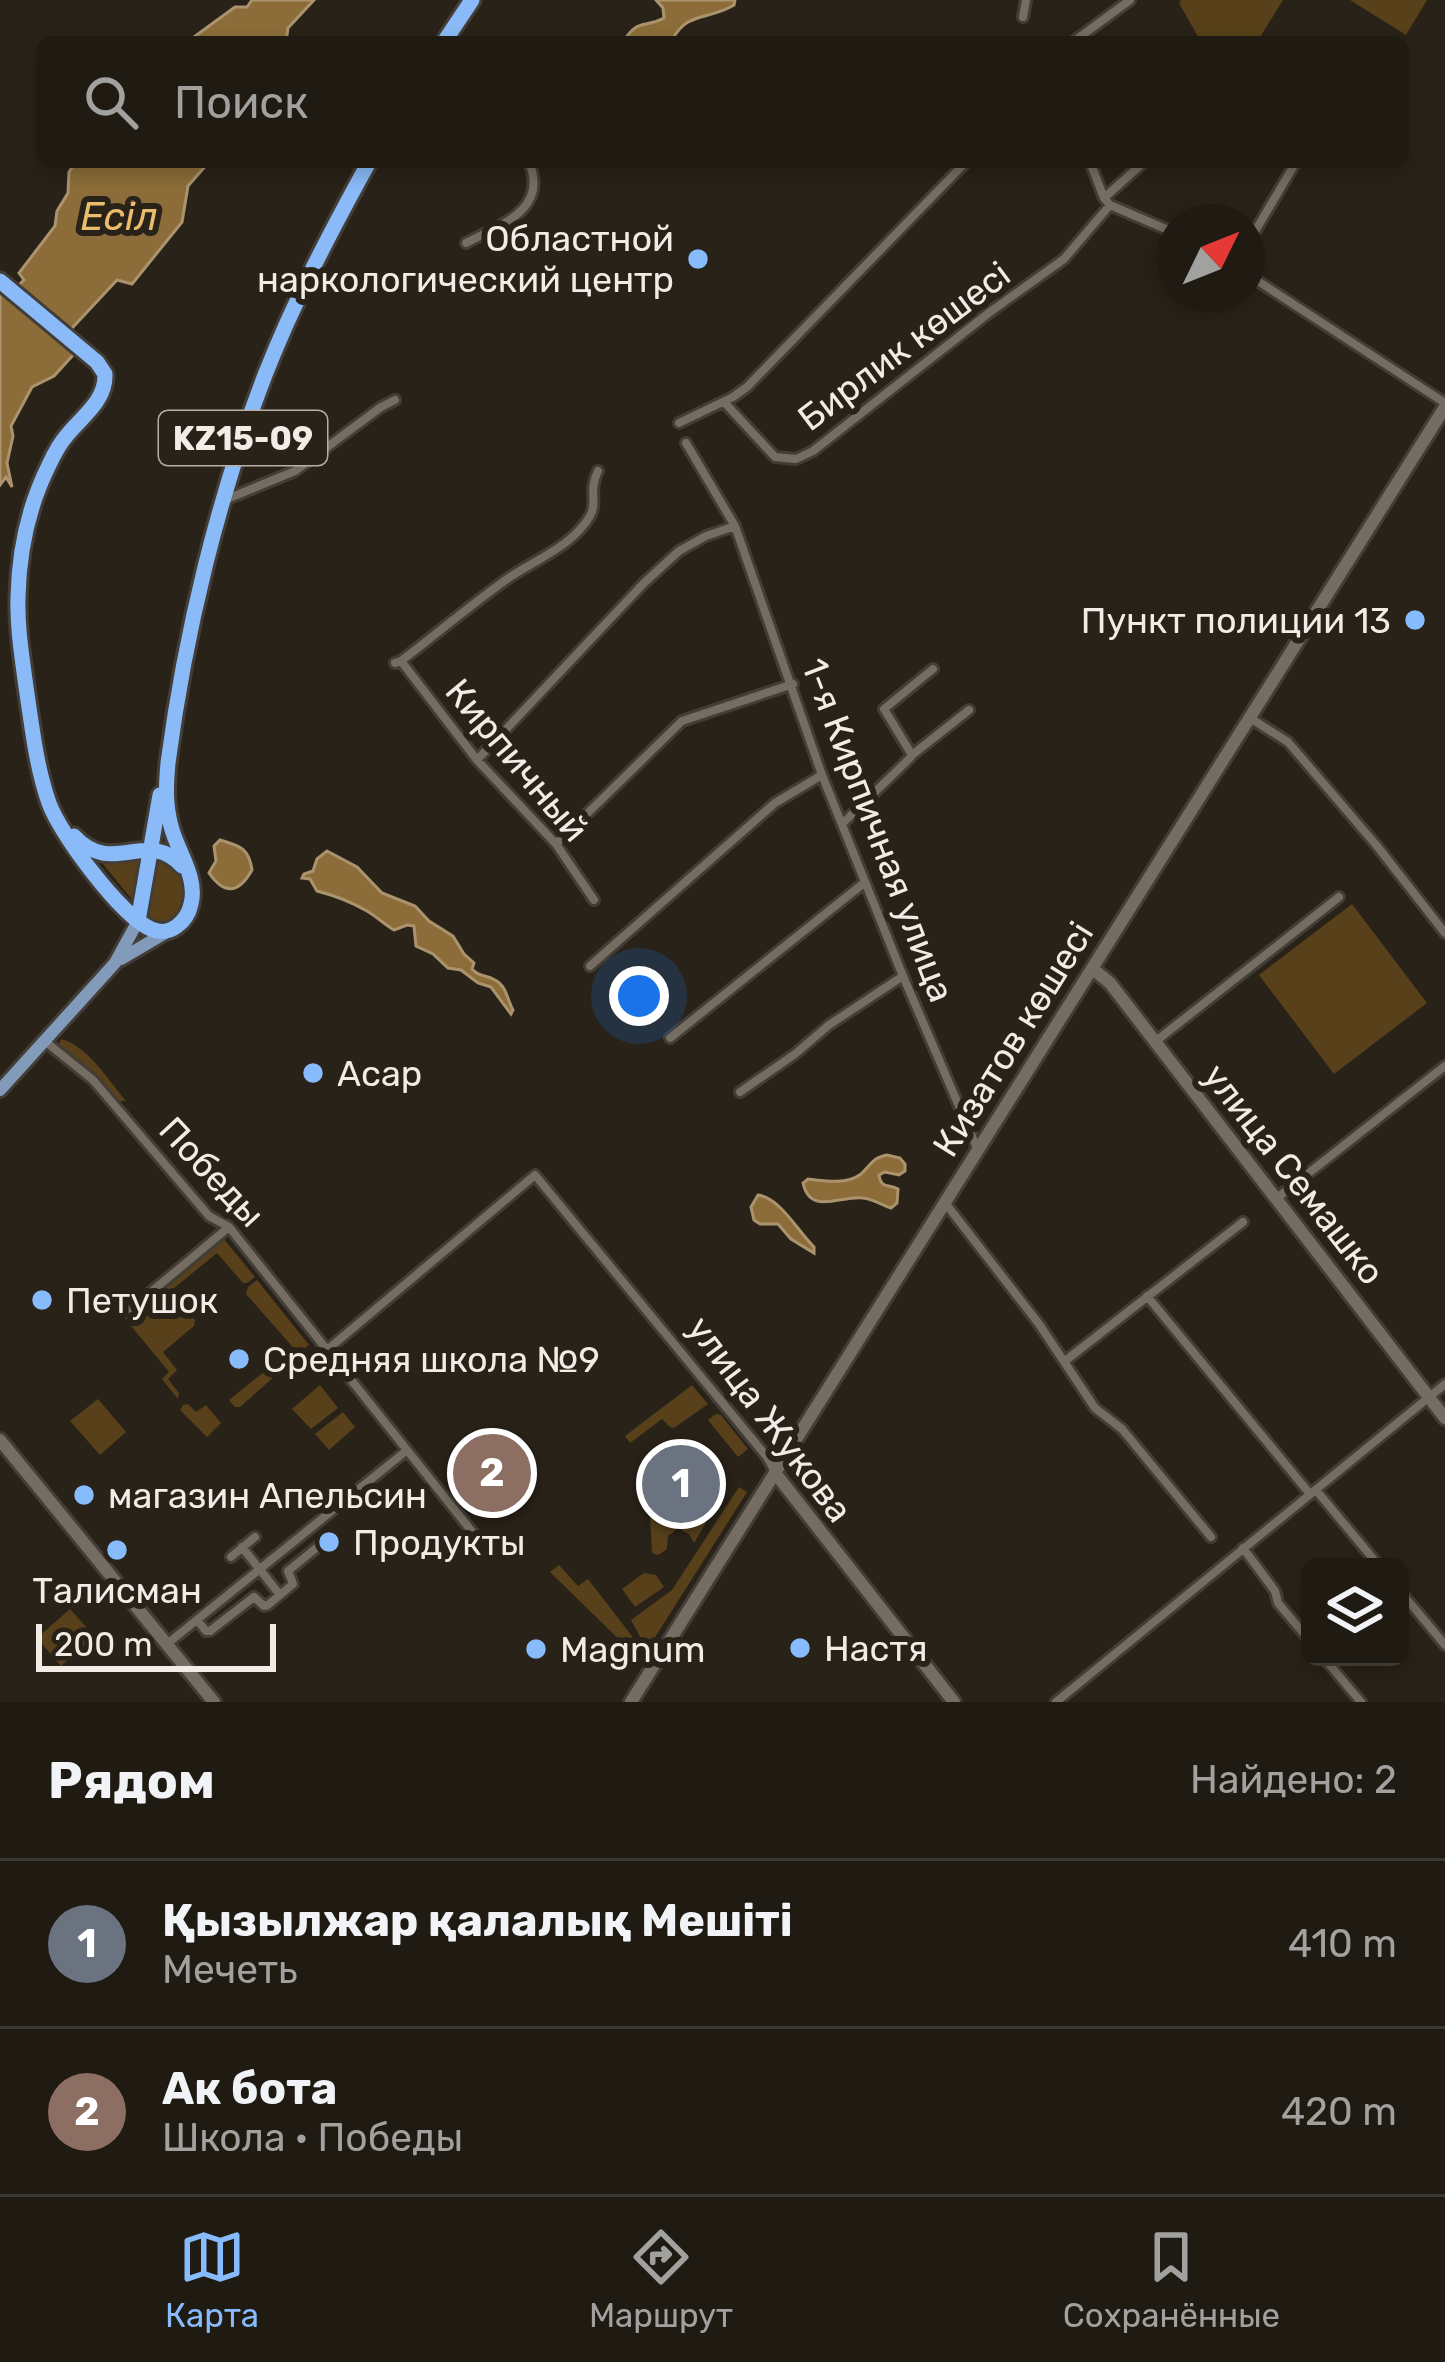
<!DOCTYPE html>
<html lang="ru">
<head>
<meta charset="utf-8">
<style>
  :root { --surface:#1f1a12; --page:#2c2720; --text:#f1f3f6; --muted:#a1a19f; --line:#3c3832; --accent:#88bbfc }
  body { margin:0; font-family:Rubik,sans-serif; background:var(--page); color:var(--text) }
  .controls { position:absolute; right:36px; bottom:36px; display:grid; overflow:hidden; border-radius:18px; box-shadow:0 6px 18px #0003 }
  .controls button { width:108px; height:108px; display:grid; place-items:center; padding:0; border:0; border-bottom:3px solid var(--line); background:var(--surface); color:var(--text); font:60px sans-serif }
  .compass { position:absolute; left:1157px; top:204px; width:108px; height:108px; border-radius:50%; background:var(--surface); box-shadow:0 6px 18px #0003; rotate:47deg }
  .scale { position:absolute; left:36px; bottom:30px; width:240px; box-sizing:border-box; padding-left:12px; border:6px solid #f1ece6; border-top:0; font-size:33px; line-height:42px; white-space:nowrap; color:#f1ece6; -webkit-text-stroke:9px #292218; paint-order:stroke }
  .you { position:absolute; left:639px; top:996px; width:42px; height:42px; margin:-30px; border:9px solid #fff; border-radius:50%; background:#1a73e8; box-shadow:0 0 0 18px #1a73e833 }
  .badge { display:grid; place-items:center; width:78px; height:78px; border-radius:50%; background:var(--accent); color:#fff; font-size:39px; font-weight:700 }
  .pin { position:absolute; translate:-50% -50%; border:6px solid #fff; box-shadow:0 3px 12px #0006 }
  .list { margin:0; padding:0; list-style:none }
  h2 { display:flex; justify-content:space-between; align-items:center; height:156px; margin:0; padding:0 48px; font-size:51px }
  h2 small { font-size:39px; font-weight:400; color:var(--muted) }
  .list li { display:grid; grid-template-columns:78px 1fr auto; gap:36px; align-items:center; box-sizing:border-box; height:168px; padding:0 48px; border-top:3px solid var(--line) }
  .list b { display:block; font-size:45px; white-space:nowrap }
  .list p { margin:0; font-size:39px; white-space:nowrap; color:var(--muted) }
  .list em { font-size:39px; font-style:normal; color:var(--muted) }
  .icon { flex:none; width:66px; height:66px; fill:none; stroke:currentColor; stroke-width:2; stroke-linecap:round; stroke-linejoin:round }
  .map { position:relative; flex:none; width:1445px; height:1702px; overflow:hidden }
  .search { position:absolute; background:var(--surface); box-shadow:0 6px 18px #0003; left:36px; right:36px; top:36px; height:132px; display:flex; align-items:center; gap:30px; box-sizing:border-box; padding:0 42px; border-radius:18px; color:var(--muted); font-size:45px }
  .sheet { height:492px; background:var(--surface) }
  nav { display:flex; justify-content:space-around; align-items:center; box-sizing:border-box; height:168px; border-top:3px solid var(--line); background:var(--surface); font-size:33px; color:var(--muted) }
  nav a { display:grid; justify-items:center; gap:6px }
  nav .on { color:var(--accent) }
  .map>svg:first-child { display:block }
  .green { fill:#58411a }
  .water { fill:#8c6d39; stroke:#aa936d; stroke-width:3 }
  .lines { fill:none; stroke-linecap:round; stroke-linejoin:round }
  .street-casing { stroke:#423d36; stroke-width:14 }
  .secondary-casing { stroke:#423d36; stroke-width:18 }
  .primary-casing { stroke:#423d36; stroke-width:18 }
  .highway-casing { stroke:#423d36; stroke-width:21 }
  .street { stroke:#756d61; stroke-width:8 }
  .secondary { stroke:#756d61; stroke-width:12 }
  .primary { stroke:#829bbb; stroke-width:12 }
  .highway { stroke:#8abaf7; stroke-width:15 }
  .poi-dot { fill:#88bbfc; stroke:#292218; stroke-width:4.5 }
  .labels { text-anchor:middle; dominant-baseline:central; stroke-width:12; stroke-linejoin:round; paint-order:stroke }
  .shield { fill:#292218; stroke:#b5afa8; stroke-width:3 }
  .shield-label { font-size:33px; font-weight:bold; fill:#f1ece6 }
  .poi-label { font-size:36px; fill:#f1ece6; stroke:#292218; text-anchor:start }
  .street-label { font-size:36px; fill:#f1ece6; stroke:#292218 }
  .water-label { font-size:39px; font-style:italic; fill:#eabc6e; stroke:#292218 }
</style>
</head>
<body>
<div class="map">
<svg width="1445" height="1702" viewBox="0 0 1445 1702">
  <rect width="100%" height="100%" fill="#292218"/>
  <!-- green -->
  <path class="green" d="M 1181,0 L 1283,0 L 1257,42 L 1201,42 L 1179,3 Z
    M 1350,0 L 1427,0 L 1406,35 Z
    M 147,855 L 139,908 L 98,858 Z
    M 163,858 L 183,875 C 187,903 187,915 159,928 L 147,920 L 147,916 L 158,864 Z
    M 1352,904 L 1427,1003 L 1334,1074 L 1259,975 Z
    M 61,1039 C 87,1045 109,1081 126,1101 L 116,1101 L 95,1075 L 65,1053 L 59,1044 Z
    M 223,1238 L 255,1277 L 247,1283 L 243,1283 L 217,1253 L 168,1293 L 172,1298 L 166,1303 L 176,1315 L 185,1311 L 195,1320 L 194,1326 L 163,1352 L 177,1370 L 168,1379 L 179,1393 L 178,1399 L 162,1379 L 169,1372 L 127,1321 Z
    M 257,1280 L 309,1345 L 298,1353 L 246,1294 L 248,1287 Z
    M 270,1367 L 276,1375 L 240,1407 L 235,1407 L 229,1400 Z
    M 320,1385 L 338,1408 L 311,1429 L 292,1409 Z
    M 692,1385 L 708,1404 L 674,1428 L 670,1427 L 662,1419 L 630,1443 L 625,1436 Z
    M 98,1399 L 126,1432 L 100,1455 L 70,1421 Z
    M 188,1404 L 196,1412 L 206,1405 L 221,1423 L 207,1437 L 180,1410 L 183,1405 Z
    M 343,1412 L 355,1427 L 329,1450 L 315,1434 Z
    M 716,1414 L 721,1415 L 748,1449 L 738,1457 L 708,1420 Z
    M 739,1487 L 747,1492 L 647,1650 L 631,1620 L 672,1590 Z
    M 714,1509 L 694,1543 L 689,1534 L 682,1531 L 681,1523 L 689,1511 Z
    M 662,1515 L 666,1522 L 673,1523 L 675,1531 L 668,1536 L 667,1549 L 658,1555 L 652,1553 L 650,1516 Z
    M 559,1565 L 578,1586 L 588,1579 L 635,1640 L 641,1654 L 637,1657 L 550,1572 Z
    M 644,1573 L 656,1575 L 664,1587 L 635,1607 L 622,1589 Z
    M 70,1609 L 95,1637 L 61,1666 L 37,1638 Z"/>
  <!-- water -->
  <path class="water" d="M 252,0 L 314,0 L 288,28 L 286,42 L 187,42 L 235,7 L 247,7 Z
    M 656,0 L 735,0 L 734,5 C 708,21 687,10 671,42 L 623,42 C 639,17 644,29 664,18 L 663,8 Z
    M 76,162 L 209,162 L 188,186 L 182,222 L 132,284 L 117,280 L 60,341 L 74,354 L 54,376 L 32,387 L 11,426 L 13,436 L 7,463 L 12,487 L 6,477 L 0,485 L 0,292 L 6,297 L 24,280 L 19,273 L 55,226 L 57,211 L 68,193 L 69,172 Z
    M 220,840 C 240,846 249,848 252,870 C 239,893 225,896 209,873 L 216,861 L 214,846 Z
    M 327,851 L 357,867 L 382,893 L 415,906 L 429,921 L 453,936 L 464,954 L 474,963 L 472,969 C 480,978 485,974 495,980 C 507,986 507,1000 513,1010 L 511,1014 L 491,987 L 478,983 L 461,970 L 448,968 L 433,954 L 416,946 L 414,926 L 407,925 L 394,930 C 384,924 377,917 367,911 C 350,901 336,896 317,891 L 310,879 L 302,878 L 304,874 L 313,871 L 317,859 Z
    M 887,1155 L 900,1158 L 905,1164 L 905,1171 L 899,1175 L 885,1172 L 879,1175 C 881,1189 889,1184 898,1189 L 897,1203 L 891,1208 C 882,1205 873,1199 863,1198 C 841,1195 810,1216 803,1183 L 808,1179 C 823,1181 847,1185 861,1174 C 872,1164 872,1158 887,1155 Z
    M 758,1195 C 780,1198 797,1230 814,1247 L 814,1253 L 791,1239 L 778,1224 L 760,1224 L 754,1220 L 751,1207 Z"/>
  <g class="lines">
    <defs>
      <path id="street" d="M 1023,17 L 1026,0
        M 1073,42 L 1130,0
        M 1090,162 L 1104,198 L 1110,205 L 1175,233
        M 1104,198 L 1144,162
        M 466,243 C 500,225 549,210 529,162
        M 1247,245 L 1296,162
        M 1247,274 L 1445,403
        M 724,402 L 775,457 L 796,459 L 813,451 L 990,312 L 1064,259 L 1110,205
        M 679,423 L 733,397 L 747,387 L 966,162
        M 686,443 L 735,526 L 822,775 L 903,976 L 977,1148
        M 227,499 L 295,471 L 381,407 L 395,400
        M 401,661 C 436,634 471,605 507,579 C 534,560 572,547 590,516 C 598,503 588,491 598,471
        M 395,663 L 401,661 L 477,760 L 556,844 L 594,900
        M 1250,718 L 1288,742 L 1377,846 L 1445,933
        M 912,755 L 969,710
        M 477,760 L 644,583 L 679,551 L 706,536 L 735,526
        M 842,824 L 910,758 L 912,755 L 884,709 L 933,669
        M 556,844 L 682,721 L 793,684
        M 590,966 L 775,803 L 822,775
        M 670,1038 L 864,883
        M 1156,1041 L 1339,897
        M 46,1042 L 93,1080 L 209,1216 L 229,1227 L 474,1534
        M 740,1092 L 795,1054 L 829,1025 L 903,976
        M 1277,1198 L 1445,1066
        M 946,1204 L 1039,1324 L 1095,1408 L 1122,1429 L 1211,1537
        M 1147,1296 L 1310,1494
        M 127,1312 L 229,1227
        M 327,1350 L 535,1175 L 767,1457 L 776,1474
        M 1065,1361 L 1243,1222
        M 1316,1490 L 1380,1567
        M 242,1547 L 280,1595
        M 1243,1548 L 1275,1591 L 1278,1603 L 1310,1641
        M 231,1557 L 255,1537
        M 1400,1591 L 1445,1645
        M 197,1620 L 206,1631 L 210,1631 L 254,1597 L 264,1606 L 268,1605 L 293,1584 L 288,1571 L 331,1536
        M 167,1644 L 406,1451
        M 1323,1657 L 1361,1702
        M 1056,1702 L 1445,1384"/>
      <path id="secondary" d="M 1093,969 L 1110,983 L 1445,1418
        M 0,1440 L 214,1702
        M 776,1474 L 954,1702
        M 631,1702 L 1445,407"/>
      <path id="primary" d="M 121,959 L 165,933
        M 0,1090 L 115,963 L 138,921"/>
      <path id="highway" d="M 444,42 L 472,0
        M 0,281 L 97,362 L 105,374 C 106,400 84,415 68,434 C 60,443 54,454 49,465 C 29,505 19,552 18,597 C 17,627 22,657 26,687 C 32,726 36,766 49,803 C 60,834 121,916 151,929 C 160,933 169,932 177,926 C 184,921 189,913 191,904 C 198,877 177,851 171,826 C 165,804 166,785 168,763 C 185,633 218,497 265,375 C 294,301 331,231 369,162
        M 74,836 C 113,878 147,827 182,866
        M 138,921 L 160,795"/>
    </defs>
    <!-- street casing -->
    <use href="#street" class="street-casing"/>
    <!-- secondary casing -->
    <use href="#secondary" class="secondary-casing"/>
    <!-- primary casing -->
    <use href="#primary" class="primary-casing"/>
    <!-- highway casing -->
    <use href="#highway" class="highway-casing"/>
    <!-- street -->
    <use href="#street" class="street"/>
    <!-- secondary -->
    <use href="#secondary" class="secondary"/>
    <!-- primary -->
    <use href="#primary" class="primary"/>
    <!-- highway -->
    <use href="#highway" class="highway"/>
  </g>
  <!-- markers -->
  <g class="poi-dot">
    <circle cx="698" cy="259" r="12"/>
    <circle cx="1415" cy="620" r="12"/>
    <circle cx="313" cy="1073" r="12"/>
    <circle cx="42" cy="1300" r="12"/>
    <circle cx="239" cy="1359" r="12"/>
    <circle cx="84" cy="1495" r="12"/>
    <circle cx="329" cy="1542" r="12"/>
    <circle cx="117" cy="1550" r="12"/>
    <circle cx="800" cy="1648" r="12"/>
    <circle cx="536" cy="1649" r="12"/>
  </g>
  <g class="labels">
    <!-- shield labels -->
    <rect class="shield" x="159" y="411" width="168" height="54" rx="9"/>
    <g class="shield-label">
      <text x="243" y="438">KZ15-09</text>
    </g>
    <!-- poi labels -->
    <g class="poi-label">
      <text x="674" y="238" text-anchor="end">Областной<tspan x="674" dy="41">наркологический центр</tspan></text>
      <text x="1391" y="620" text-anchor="end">Пункт полиции 13</text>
      <text x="337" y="1073">Асар</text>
      <text x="66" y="1300">Петушок</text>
      <text x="263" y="1359">Средняя школа №9</text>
      <text x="108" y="1495">магазин Апельсин</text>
      <text x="353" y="1542">Продукты</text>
      <text x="117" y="1590" text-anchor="middle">Талисман</text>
      <text x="824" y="1648">Настя</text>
      <text x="560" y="1649">Magnum</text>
    </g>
    <!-- street labels -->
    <g class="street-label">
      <text transform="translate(904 346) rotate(-37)">Бирлик көшесі</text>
      <text transform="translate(517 760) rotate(50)">Кирпичный</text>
      <text transform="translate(878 830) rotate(69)">1-я Кирпичная улица</text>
      <text transform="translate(1013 1039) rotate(-58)">Кизатов көшесі</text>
      <text transform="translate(212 1172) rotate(47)">Победы</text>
      <text transform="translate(1294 1174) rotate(52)">улица Семашко</text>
      <text transform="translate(770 1419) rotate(53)">улица Жукова</text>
    </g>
    <!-- water labels -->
    <g class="water-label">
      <text x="119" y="217">Есіл</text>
    </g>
  </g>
</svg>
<div class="controls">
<button><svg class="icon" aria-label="layers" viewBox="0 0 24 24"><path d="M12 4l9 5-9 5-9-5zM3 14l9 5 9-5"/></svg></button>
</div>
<svg class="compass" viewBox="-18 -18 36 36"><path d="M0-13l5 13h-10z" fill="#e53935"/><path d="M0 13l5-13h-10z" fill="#a1a19f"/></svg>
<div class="scale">200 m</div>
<div class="you"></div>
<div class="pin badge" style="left:681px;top:1484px;background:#6b7280">1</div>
<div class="pin badge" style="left:492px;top:1473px;background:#8d6e63">2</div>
<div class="search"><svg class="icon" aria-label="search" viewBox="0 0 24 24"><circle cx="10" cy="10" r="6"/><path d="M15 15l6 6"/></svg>Поиск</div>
</div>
<section class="sheet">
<h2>Рядом<small>Найдено: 2</small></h2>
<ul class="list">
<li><span class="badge" style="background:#6b7280">1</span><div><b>Қызылжар қалалық Мешіті</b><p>Мечеть</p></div><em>410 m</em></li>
<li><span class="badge" style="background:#8d6e63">2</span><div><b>Ак бота</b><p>Школа · Победы</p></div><em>420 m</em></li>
</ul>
</section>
<nav>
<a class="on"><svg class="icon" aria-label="map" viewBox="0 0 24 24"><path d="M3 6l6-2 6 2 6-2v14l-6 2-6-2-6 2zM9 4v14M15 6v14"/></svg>Карта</a>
<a><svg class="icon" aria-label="directions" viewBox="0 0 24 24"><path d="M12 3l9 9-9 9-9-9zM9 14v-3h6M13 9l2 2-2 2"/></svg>Маршрут</a>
<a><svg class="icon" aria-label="saved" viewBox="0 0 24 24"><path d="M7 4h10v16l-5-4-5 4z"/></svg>Сохранённые</a>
</nav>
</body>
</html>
